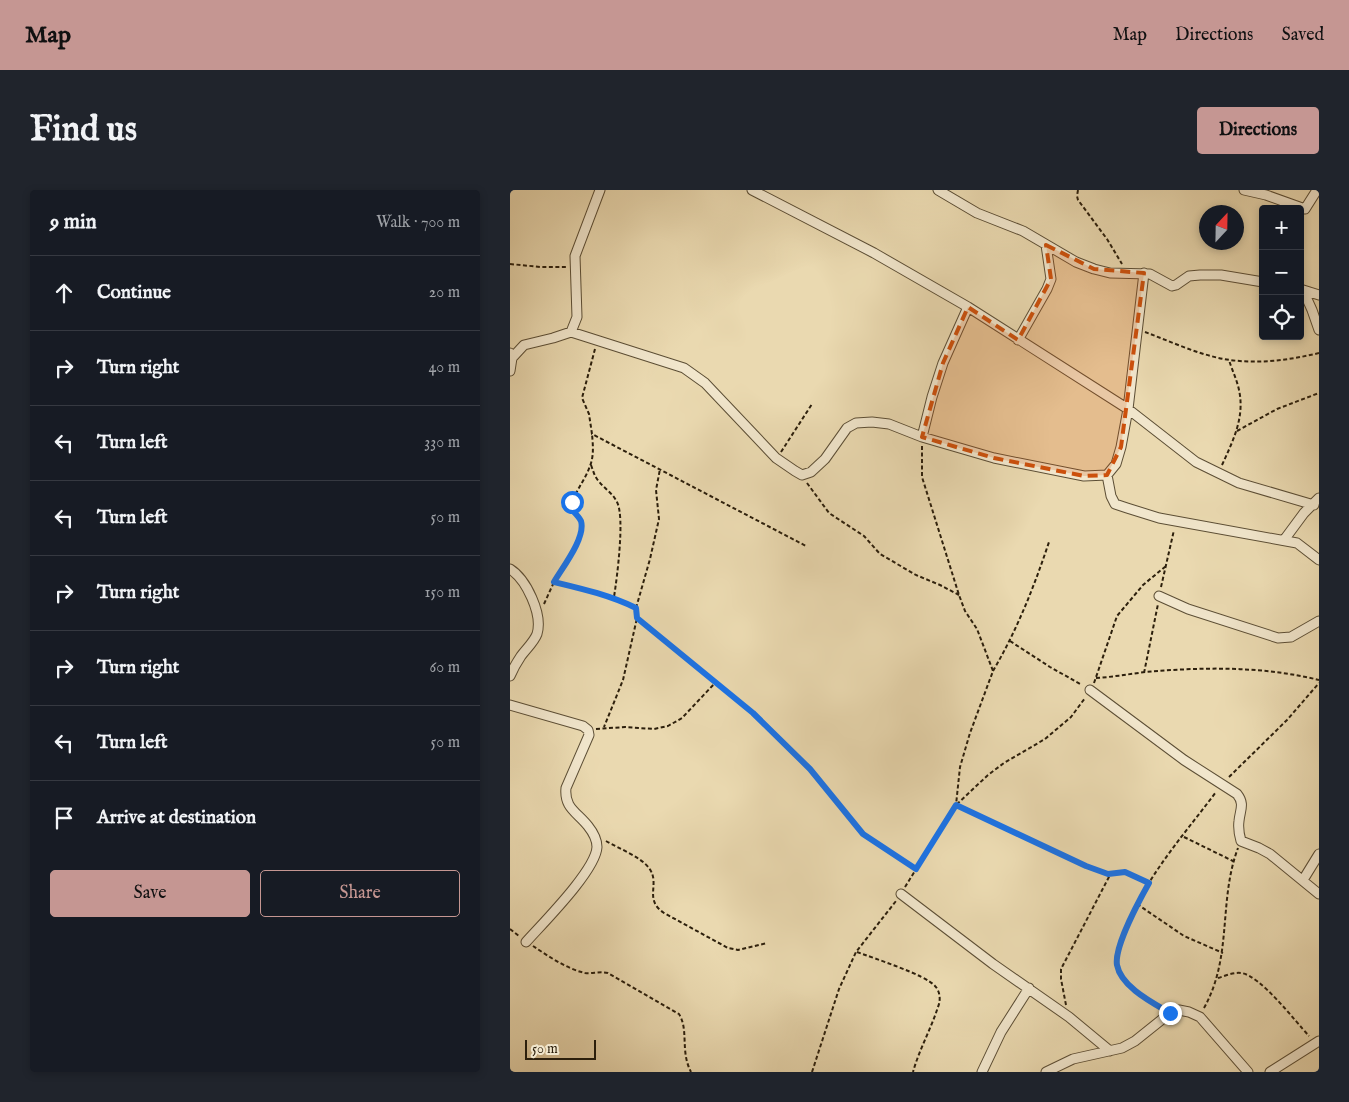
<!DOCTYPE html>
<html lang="en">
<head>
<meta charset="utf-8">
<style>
  :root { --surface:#171b24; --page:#20242c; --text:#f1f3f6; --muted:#9ea1a6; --line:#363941; --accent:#c59692 }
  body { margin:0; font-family:"IM FELL English",serif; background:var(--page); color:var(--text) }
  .controls { position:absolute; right:15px; top:15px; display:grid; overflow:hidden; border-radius:5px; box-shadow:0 2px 8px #0003 }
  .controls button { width:45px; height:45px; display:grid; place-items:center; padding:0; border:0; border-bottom:1px solid var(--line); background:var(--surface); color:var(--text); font:25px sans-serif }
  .compass { position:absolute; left:689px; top:15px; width:45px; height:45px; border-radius:50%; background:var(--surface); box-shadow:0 2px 8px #0003; rotate:22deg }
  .scale { position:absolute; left:15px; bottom:12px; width:71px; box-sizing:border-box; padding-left:5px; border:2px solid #2c1f0c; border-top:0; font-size:14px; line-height:18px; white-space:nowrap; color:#2c1f0c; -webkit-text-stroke:4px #f1e6cc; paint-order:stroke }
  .stop { position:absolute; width:15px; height:15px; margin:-11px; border:4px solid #1a73e8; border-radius:50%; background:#fff }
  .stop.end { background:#1a73e8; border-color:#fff; box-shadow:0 1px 5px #0008 }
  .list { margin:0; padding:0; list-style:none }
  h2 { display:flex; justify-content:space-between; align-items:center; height:65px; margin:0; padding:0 20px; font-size:21px }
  h2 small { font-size:16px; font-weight:400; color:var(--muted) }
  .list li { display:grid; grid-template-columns:32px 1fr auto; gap:15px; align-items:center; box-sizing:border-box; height:75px; padding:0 20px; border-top:1px solid var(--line) }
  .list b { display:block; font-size:19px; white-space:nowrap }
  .list em { font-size:16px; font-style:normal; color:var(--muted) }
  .actions { display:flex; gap:10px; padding:15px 20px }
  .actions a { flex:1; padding:11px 0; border:1px solid var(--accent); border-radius:5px; text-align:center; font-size:18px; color:var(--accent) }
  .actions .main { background:var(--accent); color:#111 }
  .icon { flex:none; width:28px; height:28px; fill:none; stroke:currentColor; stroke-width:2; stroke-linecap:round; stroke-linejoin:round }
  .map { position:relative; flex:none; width:809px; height:882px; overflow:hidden; border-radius:5px }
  header { display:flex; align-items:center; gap:30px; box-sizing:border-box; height:70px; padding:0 25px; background:var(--accent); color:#111 }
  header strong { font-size:24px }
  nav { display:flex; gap:28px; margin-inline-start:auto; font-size:18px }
  .intro { display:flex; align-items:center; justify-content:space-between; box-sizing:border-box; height:120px; padding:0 30px }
  h1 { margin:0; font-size:35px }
  .button { padding:12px 22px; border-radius:5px; background:var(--accent); color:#111; font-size:18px; font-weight:700 }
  main { display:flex; gap:30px; padding:0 30px }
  aside { flex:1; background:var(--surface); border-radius:5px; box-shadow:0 2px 8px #0003 }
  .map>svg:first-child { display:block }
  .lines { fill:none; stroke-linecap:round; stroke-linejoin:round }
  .street-casing { stroke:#5c4e35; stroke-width:11 }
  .path { stroke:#2c1f0c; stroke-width:2; stroke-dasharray:4 2.5; stroke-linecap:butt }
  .street { stroke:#f1e6cc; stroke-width:9 }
  .route { stroke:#1a73e8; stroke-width:6 }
  .marked { fill:#cc500c; fill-opacity:0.2; stroke:#cc500c; stroke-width:4; stroke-dasharray:10 6; stroke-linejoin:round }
</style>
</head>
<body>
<header>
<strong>Map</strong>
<nav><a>Map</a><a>Directions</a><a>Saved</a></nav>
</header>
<div class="intro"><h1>Find us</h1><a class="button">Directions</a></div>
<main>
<aside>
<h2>9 min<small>Walk · 700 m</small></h2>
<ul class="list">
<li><svg class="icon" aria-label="ahead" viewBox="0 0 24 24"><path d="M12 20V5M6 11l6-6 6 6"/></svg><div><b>Continue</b></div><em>20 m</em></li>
<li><svg class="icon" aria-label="right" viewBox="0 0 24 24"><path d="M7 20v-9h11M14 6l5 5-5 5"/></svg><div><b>Turn right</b></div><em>40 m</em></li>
<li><svg class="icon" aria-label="left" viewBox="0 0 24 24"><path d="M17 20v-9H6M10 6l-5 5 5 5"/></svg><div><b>Turn left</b></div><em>330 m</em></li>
<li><svg class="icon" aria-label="left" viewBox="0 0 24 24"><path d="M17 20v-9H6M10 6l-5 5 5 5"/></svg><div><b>Turn left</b></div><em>50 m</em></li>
<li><svg class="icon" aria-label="right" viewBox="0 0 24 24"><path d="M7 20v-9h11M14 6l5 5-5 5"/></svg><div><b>Turn right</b></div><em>150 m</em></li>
<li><svg class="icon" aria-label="right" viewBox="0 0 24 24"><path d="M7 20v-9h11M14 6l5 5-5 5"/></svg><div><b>Turn right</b></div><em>60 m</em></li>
<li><svg class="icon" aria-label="left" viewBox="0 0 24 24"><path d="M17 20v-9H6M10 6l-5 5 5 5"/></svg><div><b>Turn left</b></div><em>50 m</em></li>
<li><svg class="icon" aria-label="arrive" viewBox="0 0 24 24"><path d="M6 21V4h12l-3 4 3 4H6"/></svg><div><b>Arrive at destination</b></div></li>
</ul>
<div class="actions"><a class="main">Save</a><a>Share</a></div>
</aside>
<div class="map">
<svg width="809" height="882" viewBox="0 0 809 882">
  <rect width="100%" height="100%" fill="#ead9b0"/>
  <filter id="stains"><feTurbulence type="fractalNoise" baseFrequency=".004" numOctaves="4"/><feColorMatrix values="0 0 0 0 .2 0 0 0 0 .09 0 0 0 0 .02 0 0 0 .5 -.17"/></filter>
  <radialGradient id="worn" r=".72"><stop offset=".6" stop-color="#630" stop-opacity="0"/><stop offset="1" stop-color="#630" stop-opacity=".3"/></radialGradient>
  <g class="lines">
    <defs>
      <path id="street" d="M 242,0 L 364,63 L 458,117 L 618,219 L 686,272 L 729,293 L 804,315
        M 428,0 L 467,23 L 513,41 L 566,72 L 584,79 L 600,83 L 640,84 L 662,96 L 666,95 L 679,86 L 690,85 L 711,85 L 753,92
        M 734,0 L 756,5 L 795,19 L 807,0
        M 790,99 L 809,105
        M 793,100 L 802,120 L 809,140
        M 61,142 L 174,178 L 195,193 L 266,268 L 285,281 L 292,285 L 301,282 L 315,269 L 337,238 L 346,233 L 362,232 L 379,234 L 412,247 L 484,268 L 574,286 L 597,285 L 606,274 L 611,257 L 618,219 L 634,83
        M 508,150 L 537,99 L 541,89 L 536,55
        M 2,168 L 14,155 L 43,148 L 61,142 L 67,127 L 65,66 L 90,0
        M 0,181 L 2,168 L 0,163
        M 412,247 L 422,207 L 433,173 L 458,117
        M 597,285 L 601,306 L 605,314 L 617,318 L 649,328 L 787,353 L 809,370
        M 774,350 L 794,323 L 809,308
        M 0,379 C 16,389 33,424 27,444 C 24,452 16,459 11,466 C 7,472 3,479 0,486
        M 649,406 L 678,419 L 768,448 L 781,447 L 809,431
        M 580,500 L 674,570 L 727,604 C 735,614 730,620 729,631 C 728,638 729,644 731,651 L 749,658 L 760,664 L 809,704
        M 0,515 L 73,536 L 78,540 L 79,545 L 56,598 C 54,618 67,622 78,636 C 82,641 87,649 87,657 C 86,680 33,733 16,752
        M 793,690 L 809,664
        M 391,704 L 483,774 L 559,827 L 600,861
        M 472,882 L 491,842 L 519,798
        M 536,882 L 563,869 L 612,858 L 625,851 L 660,823 L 669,820 L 679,822 L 690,827 L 738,882
        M 760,882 L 809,851"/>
    </defs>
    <!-- street casing -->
    <use href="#street" class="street-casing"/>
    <!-- path -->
    <path class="path" d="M 568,0 L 567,6 L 568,10 L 597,49 L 612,74
      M 0,74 L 31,77 L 57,77
      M 635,142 C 662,152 691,166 720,170 C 750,174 780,170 809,163
      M 85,159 L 72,208 L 79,224 L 82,244 L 296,356
      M 727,241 L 767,219 L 809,203
      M 412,256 L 412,287 L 449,405 L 455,421 L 467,439 L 483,481 L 460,543 L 450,577 L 446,615 L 523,652 L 594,683 L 601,684 L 615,682 L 639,693
      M 271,262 L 302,214
      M 81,275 C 83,280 84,285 87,289 C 93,298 102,302 107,312 C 115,327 107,388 104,407
      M 712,275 C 723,251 735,227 729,200 C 727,190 722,180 719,170
      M 297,293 L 319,323 L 354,346 L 370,364 L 406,385 L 430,395 L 449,405
      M 44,392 C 73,399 99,405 126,418 L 127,428 L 113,490 L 94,537
      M 651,397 L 664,340
      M 34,414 L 44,392 L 68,352 L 72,339 L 70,329 L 61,319 C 63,303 75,291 80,276 C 84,266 83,255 82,244
      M 126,418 L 140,369 L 149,329 L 146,300 L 150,279
      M 127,428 L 243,523 L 300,579 L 353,644 L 406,679
      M 500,451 L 540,477 L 572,495
      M 483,481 C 507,440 524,397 539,352
      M 634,483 L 648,414
      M 586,488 C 603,487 619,484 636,482 C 692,477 753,476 809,490
      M 584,493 L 607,426 L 633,395 L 656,376
      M 86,539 L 115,537 L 144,539 L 158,536 L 172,528 L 205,493
      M 719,587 L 777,530 L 809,493
      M 674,647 L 723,671
      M 96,651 C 108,658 131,667 139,678 C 151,694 133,709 154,723 L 218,758 L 228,760 L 257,753
      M 395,697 L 446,615 L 478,585 L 494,573 L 535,549 L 561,527 L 575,508
      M 627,714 L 674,746 L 713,763
      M 0,739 L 9,746
      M 23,756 C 38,766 57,779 75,783 C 82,784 90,781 98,783 L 169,824 C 179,840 170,861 181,882
      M 347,762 C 363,768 416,785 425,796 C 430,801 431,810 428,817 C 421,839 409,860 403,882
      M 708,788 C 715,786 723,782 731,783 C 750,785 785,831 799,846
      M 556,815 L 551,789 L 551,779 L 600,685
      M 652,818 C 635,808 614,797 608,777 C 604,766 611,753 615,744 C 619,733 623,722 628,712 C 649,672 679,638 706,602
      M 694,818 C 723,766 708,711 728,658
      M 302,882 L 329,799 L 346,762 L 386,711"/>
    <!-- street -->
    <use href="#street" class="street"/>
  </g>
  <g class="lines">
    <!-- route -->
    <path class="route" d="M 62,312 L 61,319 C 65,323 69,327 71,331 C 76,348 52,378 44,392 C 73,399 99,405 126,418 L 127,428 L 243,523 L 300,579 L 353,644 L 406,679 L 446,615 L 576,676 L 598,684 L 615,682 L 639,693 C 630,709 604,757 607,775 C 611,797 643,813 660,823"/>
  </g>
  <!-- marked area -->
  <path class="marked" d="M 536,55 L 584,79 L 634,83 L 611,257 L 597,285 L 574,286 L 484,268 L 412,247 L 433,173 L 458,117 L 508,150 L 541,89 Z"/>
  <rect width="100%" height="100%" filter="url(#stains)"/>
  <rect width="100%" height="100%" fill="url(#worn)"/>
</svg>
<div class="controls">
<button>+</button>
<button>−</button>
<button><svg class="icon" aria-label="locate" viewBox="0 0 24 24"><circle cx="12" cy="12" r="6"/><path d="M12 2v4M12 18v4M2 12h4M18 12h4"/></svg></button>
</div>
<svg class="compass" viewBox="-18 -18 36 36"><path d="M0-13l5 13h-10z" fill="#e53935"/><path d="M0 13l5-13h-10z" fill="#9ea1a6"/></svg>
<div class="scale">50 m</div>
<div class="stop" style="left:62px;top:312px"></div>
<div class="stop end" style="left:660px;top:823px"></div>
</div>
</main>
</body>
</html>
